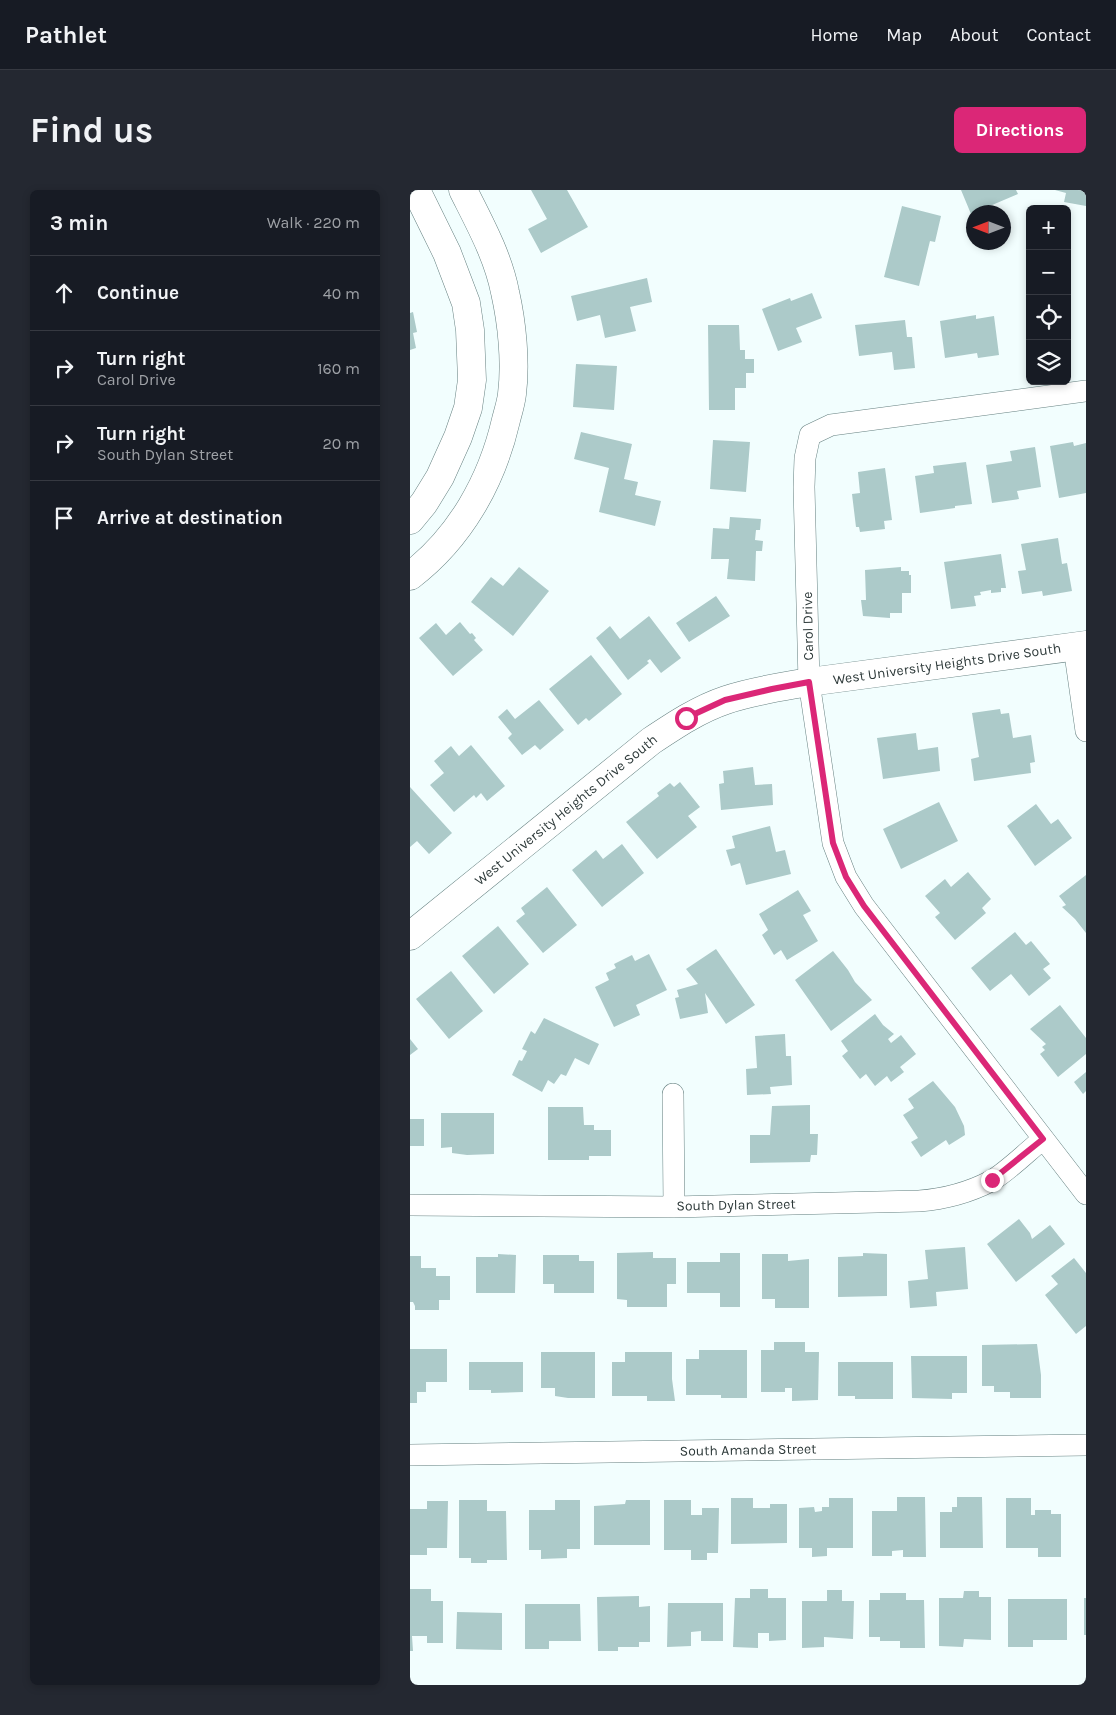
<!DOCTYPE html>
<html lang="en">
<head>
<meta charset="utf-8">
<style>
  :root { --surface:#171b24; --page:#242831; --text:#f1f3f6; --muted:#9ea1a6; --line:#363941; --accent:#db2777 }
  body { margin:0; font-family:Karla,sans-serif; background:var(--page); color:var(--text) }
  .controls { position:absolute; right:15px; top:15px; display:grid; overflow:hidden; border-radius:8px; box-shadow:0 2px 8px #0003 }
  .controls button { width:45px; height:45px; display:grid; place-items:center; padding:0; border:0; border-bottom:1px solid var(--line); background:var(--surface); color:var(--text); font:25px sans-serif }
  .compass { position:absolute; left:556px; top:15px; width:45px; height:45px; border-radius:50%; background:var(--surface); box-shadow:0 2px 8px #0003; rotate:270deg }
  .stop { position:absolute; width:15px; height:15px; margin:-11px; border:4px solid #db2777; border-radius:50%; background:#fff }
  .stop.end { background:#db2777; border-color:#fff; box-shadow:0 1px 5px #0008 }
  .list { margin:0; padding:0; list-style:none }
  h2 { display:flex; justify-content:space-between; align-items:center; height:65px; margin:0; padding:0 20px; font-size:21px }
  h2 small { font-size:16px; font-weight:400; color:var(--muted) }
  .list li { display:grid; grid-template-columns:32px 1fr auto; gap:15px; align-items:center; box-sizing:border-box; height:75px; padding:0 20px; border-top:1px solid var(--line) }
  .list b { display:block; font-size:19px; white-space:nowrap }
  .list p { margin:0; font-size:16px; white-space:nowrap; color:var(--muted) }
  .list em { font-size:16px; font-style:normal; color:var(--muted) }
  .icon { flex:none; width:28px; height:28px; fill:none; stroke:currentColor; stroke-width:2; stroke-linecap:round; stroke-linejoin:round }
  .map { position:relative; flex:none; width:676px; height:1495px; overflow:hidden; border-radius:8px }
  header { display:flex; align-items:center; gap:30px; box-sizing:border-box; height:70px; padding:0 25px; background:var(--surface); border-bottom:1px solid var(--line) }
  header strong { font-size:24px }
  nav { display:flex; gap:28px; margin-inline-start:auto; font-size:18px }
  .intro { display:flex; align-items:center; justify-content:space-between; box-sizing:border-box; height:120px; padding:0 30px }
  h1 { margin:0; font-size:35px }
  .button { padding:12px 22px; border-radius:8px; background:var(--accent); color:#fff; font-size:18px; font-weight:700 }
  main { display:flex; gap:30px; padding:0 30px }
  aside { flex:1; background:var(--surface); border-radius:8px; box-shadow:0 2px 8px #0003 }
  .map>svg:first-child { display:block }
  .building { fill:#accac9 }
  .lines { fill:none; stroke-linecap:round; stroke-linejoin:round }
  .minor-casing { stroke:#668181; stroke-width:22 }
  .tertiary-casing { stroke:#668181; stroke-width:29 }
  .minor { stroke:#fff; stroke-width:21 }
  .tertiary { stroke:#fff; stroke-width:28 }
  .route { stroke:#db2777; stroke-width:6 }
  .labels { text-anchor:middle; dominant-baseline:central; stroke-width:4; stroke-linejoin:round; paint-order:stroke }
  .street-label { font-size:14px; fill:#2e3a3a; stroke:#fff }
</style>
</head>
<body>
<header>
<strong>Pathlet</strong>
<nav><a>Home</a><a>Map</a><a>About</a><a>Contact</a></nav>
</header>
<div class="intro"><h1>Find us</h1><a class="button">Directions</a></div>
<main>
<aside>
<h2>3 min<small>Walk · 220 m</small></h2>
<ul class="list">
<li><svg class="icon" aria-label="ahead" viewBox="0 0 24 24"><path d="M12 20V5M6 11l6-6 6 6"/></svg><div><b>Continue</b></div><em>40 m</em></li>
<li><svg class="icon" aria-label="right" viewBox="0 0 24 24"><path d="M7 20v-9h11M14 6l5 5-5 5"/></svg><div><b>Turn right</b><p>Carol Drive</p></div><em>160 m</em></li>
<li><svg class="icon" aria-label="right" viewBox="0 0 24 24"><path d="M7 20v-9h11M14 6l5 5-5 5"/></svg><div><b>Turn right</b><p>South Dylan Street</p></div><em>20 m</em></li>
<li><svg class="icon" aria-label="arrive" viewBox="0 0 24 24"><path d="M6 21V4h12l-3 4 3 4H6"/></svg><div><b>Arrive at destination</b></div></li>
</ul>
</aside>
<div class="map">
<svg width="676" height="1495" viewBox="0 0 676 1495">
  <rect width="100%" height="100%" fill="#f2fefe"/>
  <!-- building -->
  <path class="building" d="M 121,0 L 157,0 L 178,37 L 131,63 L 118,39 L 137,29 Z
    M 551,0 L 606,0 L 608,4 L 561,24 Z
    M 645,0 L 676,0 L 676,16 L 654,12 L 656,3 Z
    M 492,16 L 531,26 L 525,52 L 520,51 L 509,96 L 474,87 Z
    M 237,88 L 242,112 L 220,117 L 226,141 L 195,148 L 190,125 L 167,131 L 161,106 Z
    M 402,103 L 412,128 L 386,138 L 392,152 L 368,161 L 352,119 L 380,108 L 381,111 Z
    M 3,122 L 7,142 L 3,143 L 6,158 L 0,160 L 0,123 Z
    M 566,125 L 566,129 L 584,126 L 589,165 L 568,168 L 567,163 L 535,168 L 530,131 Z
    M 495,130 L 497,147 L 502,147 L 505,178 L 484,180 L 482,162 L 449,166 L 445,135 Z
    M 298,135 L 329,135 L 330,160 L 335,160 L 335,169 L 344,169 L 344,183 L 336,183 L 336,198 L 325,198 L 325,220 L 299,220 Z
    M 166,174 L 207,176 L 204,220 L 163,217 Z
    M 171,242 L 222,254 L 214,289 L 228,292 L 225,305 L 251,311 L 245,336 L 189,322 L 199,278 L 164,269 Z
    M 303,250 L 340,252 L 336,302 L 300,299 Z
    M 663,252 L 664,256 L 676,253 L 676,303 L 649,308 L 640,256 Z
    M 625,257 L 631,297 L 607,301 L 609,309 L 582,313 L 576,275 L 602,271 L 600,261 Z
    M 556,272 L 562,314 L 545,316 L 545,318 L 510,323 L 505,286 L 524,283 L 523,276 Z
    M 475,278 L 482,330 L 474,331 L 475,339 L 450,342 L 449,337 L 446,337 L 442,304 L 450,303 L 448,282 Z
    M 320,327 L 351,329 L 350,340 L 346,340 L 345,350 L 353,351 L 352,361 L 346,361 L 345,391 L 317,389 L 319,369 L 301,369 L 303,338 L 319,339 Z
    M 648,348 L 652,374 L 657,373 L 662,401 L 633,406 L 632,401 L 612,404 L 608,381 L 616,380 L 611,354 Z
    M 591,364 L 596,398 L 591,398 L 591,402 L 581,403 L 581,400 L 570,402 L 571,405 L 564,406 L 566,416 L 541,419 L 534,372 Z
    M 109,377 L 139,401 L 103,446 L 61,412 L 81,387 L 93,396 Z
    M 491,377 L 491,381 L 499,381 L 499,385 L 501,385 L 501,403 L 492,403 L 492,423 L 480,423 L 480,428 L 453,426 L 451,410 L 456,410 L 455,380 Z
    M 306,406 L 320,426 L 279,452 L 266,433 Z
    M 239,426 L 271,468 L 251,483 L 240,469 L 237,471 L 239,473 L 218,490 L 186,448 L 200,436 L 210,449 Z
    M 50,432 L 60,444 L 62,443 L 66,448 L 64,450 L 73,460 L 43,486 L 9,448 L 26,433 L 36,445 Z
    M 181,465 L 212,504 L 179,531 L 176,528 L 168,535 L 139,499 Z
    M 129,510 L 154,540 L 130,560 L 125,555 L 112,565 L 98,548 L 102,544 L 88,527 L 97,519 L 105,529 Z
    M 590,519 L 591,524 L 599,523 L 603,548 L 621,545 L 625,572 L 620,573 L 621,583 L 564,591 L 561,569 L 569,567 L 562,523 Z
    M 506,543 L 508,560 L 528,557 L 530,581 L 473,589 L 467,548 Z
    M 61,555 L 95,596 L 77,611 L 71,603 L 66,608 L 64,605 L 44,622 L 20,595 L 34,583 L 24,571 L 41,556 L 49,566 Z
    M 343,577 L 345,595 L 362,594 L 363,615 L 311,620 L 309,594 L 314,593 L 313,581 Z
    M 270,592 L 290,617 L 278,626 L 287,637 L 247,669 L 216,632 L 249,606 L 247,603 L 260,593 L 264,597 Z
    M 0,597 L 42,643 L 19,664 L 7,651 L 0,657 Z
    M 529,612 L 548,651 L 491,679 L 473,639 Z
    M 626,614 L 641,634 L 648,629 L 662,648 L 625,676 L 597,636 Z
    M 360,636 L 366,662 L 375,660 L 381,684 L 336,695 L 330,673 L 321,676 L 316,660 L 325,658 L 322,646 Z
    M 212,654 L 234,683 L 192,717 L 162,680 L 186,660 L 193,669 Z
    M 558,682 L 581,709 L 572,718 L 576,723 L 545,750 L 525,727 L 530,723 L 515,706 L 535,689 L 541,697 Z
    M 676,685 L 676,743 L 665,729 L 652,717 L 656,715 L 649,706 Z
    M 137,697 L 167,735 L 133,763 L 106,731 L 115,724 L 111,718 Z
    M 388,700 L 401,721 L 393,725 L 408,751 L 377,770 L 371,760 L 364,765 L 352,745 L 358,740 L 349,724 Z
    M 88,736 L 119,774 L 84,804 L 52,766 Z
    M 605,742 L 616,755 L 621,751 L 640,774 L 633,779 L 641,788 L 619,806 L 601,784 L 580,801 L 561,778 Z
    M 306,759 L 345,815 L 316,834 L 295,803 L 298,823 L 270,829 L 265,808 L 269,807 L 267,800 L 288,794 L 276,779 Z
    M 423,761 L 438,780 L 445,792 L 462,810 L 421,841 L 385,790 Z
    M 239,764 L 257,800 L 226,815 L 230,825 L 204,837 L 185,797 L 199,790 L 196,783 L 206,778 L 204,774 L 222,765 L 225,771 Z
    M 41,781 L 73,821 L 39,849 L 6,809 Z
    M 650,815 L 676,848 L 676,864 L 648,887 L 630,864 L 635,860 L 632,857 L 636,854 L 620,839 Z
    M 465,824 L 473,835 L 484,844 L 478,849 L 481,853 L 491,845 L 506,864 L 490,877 L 494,882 L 481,892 L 477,886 L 465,896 L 456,884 L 450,889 L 432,866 L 438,861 L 431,851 Z
    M 134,828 L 189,854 L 179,875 L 165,868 L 156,886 L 151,884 L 144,894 L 138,890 L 132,902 L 102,885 L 109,870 L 112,871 L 117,861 L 112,859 L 121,841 L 125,844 Z
    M 375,844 L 376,866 L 381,866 L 382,895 L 360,897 L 361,904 L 337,905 L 336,879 L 347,878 L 345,846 Z
    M 0,849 L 8,859 L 0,865 Z
    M 676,882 L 676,901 L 673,904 L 664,892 Z
    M 523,891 L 545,917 L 554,936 L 555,945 L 539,955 L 536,950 L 511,967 L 501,952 L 508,948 L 493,925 L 504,918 L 498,909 Z
    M 400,915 L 400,944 L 408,944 L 407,965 L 401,965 L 400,972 L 340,973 L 340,945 L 360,945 L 362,916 Z
    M 138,917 L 173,917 L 174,935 L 184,935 L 184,940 L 201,940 L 201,966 L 179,966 L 179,970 L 138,970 Z
    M 31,923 L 84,923 L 84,964 L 57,965 L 42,963 L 42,957 L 31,958 Z
    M 0,929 L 14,929 L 14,956 L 0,956 Z
    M 609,1029 L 620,1043 L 622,1049 L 640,1035 L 655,1054 L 606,1092 L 577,1054 Z
    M 555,1057 L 558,1099 L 526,1102 L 527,1116 L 500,1118 L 498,1091 L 518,1089 L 515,1060 Z
    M 243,1062 L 243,1068 L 266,1068 L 266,1094 L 257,1094 L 257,1117 L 217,1117 L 217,1110 L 207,1109 L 207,1063 Z
    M 310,1063 L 330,1063 L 330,1117 L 310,1117 L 310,1103 L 277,1103 L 277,1072 L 310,1072 Z
    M 453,1063 L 477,1064 L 477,1106 L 428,1107 L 428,1067 L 453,1066 Z
    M 88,1064 L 106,1065 L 105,1103 L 66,1103 L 66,1067 L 88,1067 Z
    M 352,1064 L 378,1064 L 378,1071 L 399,1069 L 399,1118 L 365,1118 L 365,1109 L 352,1109 Z
    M 133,1065 L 169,1065 L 169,1071 L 184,1071 L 184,1103 L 144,1103 L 144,1094 L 133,1094 Z
    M 0,1066 L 11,1066 L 11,1078 L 26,1078 L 26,1086 L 40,1086 L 40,1110 L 29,1110 L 29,1120 L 5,1120 L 5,1116 L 3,1112 L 0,1112 Z
    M 664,1068 L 676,1083 L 676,1136 L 666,1144 L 635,1105 L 648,1094 L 641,1086 Z
    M 364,1152 L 395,1152 L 395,1162 L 409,1162 L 408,1210 L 382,1211 L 382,1198 L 375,1198 L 375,1202 L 351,1202 L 351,1160 L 364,1160 Z
    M 627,1154 L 631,1185 L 631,1208 L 600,1208 L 600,1202 L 584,1202 L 584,1196 L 572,1196 L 572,1155 Z
    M 0,1159 L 37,1159 L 37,1192 L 16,1192 L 16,1202 L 7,1202 L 7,1213 L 0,1213 Z
    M 289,1160 L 337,1160 L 337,1208 L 311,1208 L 311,1205 L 276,1205 L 276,1169 L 289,1169 Z
    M 131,1162 L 185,1162 L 185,1208 L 158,1208 L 145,1206 L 145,1198 L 131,1198 Z
    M 215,1162 L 262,1162 L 262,1189 L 265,1211 L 237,1211 L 237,1206 L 202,1206 L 202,1172 L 215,1172 Z
    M 501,1166 L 557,1166 L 557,1203 L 542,1203 L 542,1209 L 502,1208 Z
    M 59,1172 L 113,1172 L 113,1202 L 81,1203 L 81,1200 L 59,1200 Z
    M 428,1172 L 483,1172 L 483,1209 L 445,1209 L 445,1206 L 428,1206 Z
    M 487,1307 L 515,1307 L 516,1367 L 493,1367 L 493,1360 L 482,1361 L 482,1366 L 462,1366 L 462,1321 L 487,1321 Z
    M 547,1307 L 572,1307 L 573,1358 L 530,1358 L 530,1322 L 542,1322 L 542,1317 L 547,1317 Z
    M 321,1308 L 343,1308 L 343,1318 L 360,1318 L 360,1314 L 377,1314 L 377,1353 L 321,1354 Z
    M 419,1308 L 443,1308 L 443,1358 L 417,1358 L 417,1366 L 402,1367 L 402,1358 L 389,1358 L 389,1318 L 404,1317 L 405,1322 L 412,1321 L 412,1317 L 419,1317 Z
    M 596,1308 L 621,1308 L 621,1325 L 625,1325 L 625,1320 L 641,1320 L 641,1324 L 651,1324 L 651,1367 L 628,1367 L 628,1358 L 596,1358 Z
    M 49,1310 L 77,1310 L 77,1321 L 96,1321 L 97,1370 L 77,1370 L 77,1373 L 61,1373 L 61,1368 L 49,1368 Z
    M 145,1310 L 170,1310 L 170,1359 L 157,1359 L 157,1368 L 131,1369 L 131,1360 L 119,1360 L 119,1320 L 145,1320 Z
    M 216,1310 L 240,1310 L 240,1355 L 184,1355 L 184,1316 L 215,1314 Z
    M 254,1310 L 281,1310 L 281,1325 L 292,1325 L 292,1318 L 309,1318 L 308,1363 L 297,1363 L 297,1370 L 281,1370 L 281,1360 L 254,1360 Z
    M 17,1311 L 38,1311 L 37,1358 L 17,1358 L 17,1365 L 0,1365 L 0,1319 L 17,1319 Z
    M 0,1399 L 21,1399 L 21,1411 L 33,1411 L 33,1453 L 17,1453 L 17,1446 L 2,1446 L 3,1461 L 0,1461 Z
    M 340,1399 L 358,1399 L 358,1408 L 376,1408 L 376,1450 L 359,1451 L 359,1443 L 348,1443 L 348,1458 L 323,1457 L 325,1408 L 340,1408 Z
    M 417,1400 L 432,1400 L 432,1411 L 444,1411 L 443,1449 L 414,1447 L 414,1457 L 392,1458 L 392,1411 L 417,1411 Z
    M 554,1401 L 569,1401 L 569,1407 L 581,1407 L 581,1450 L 554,1449 L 553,1457 L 529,1456 L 529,1408 L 553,1408 Z
    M 470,1403 L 496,1403 L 496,1410 L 514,1410 L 515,1458 L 490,1458 L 490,1451 L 470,1451 L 470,1447 L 459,1447 L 459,1410 L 470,1410 Z
    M 229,1406 L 229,1417 L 240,1416 L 240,1452 L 229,1452 L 229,1457 L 208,1457 L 208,1461 L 188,1461 L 187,1407 Z
    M 674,1408 L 676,1408 L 676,1445 L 674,1445 Z
    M 598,1409 L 657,1409 L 657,1450 L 623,1450 L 623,1457 L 598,1457 Z
    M 258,1413 L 313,1413 L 313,1451 L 291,1451 L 291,1441 L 281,1442 L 281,1456 L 257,1457 Z
    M 115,1414 L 170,1414 L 171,1451 L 139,1451 L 139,1459 L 115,1459 Z
    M 47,1422 L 92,1423 L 92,1460 L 46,1459 Z"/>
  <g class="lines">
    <defs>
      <path id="minor" d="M 676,201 L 421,235 L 400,245 L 395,268 L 394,297 L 399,492 L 423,653 L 436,687 L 454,716 L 676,1004
        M 664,457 L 676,541
        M 263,904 L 264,1017
        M 0,1015 L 264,1017 L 509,1011 C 535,1009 558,1003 581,991 C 597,982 618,961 633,949
        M 0,1265 L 676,1255"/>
      <path id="tertiary" d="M 0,330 L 14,313 L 30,287 L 48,247 L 58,218 L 62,190 L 60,140 L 56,113 L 37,63 L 6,0
        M 0,386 C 50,348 82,291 96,230 C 98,222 101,213 102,204 C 106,172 102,133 95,102 C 88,66 69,32 53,0
        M 0,746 L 241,551 C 265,535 289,519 316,510 C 342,501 371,497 399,492 L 676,455"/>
    </defs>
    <!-- minor casing -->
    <use href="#minor" class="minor-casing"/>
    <!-- tertiary casing -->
    <use href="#tertiary" class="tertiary-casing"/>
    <!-- minor -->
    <use href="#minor" class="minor"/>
    <!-- tertiary -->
    <use href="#tertiary" class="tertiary"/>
  </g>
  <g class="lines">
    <!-- route -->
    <path class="route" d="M 276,528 L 315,510 L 362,499 L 399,492 L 423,653 L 436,687 L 454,716 L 633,949 L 582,990"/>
  </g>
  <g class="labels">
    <!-- street labels -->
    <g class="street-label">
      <text transform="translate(398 436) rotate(-91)">Carol Drive</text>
      <text transform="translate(537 474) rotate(-8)">West University Heights Drive South</text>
      <text transform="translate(156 620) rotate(-39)">West University Heights Drive South</text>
      <text transform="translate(326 1015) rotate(-1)">South Dylan Street</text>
      <text transform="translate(338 1260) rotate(-1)">South Amanda Street</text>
    </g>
  </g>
</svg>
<div class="controls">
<button>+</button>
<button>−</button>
<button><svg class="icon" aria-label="locate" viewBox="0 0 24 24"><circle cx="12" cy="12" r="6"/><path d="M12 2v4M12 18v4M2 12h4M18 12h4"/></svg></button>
<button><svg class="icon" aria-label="layers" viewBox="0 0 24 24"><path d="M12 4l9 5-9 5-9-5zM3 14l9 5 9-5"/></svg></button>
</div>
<svg class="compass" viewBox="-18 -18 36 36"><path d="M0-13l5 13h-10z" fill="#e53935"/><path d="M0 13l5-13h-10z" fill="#9ea1a6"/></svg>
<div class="stop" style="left:276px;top:528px"></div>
<div class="stop end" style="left:582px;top:990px"></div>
</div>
</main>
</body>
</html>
